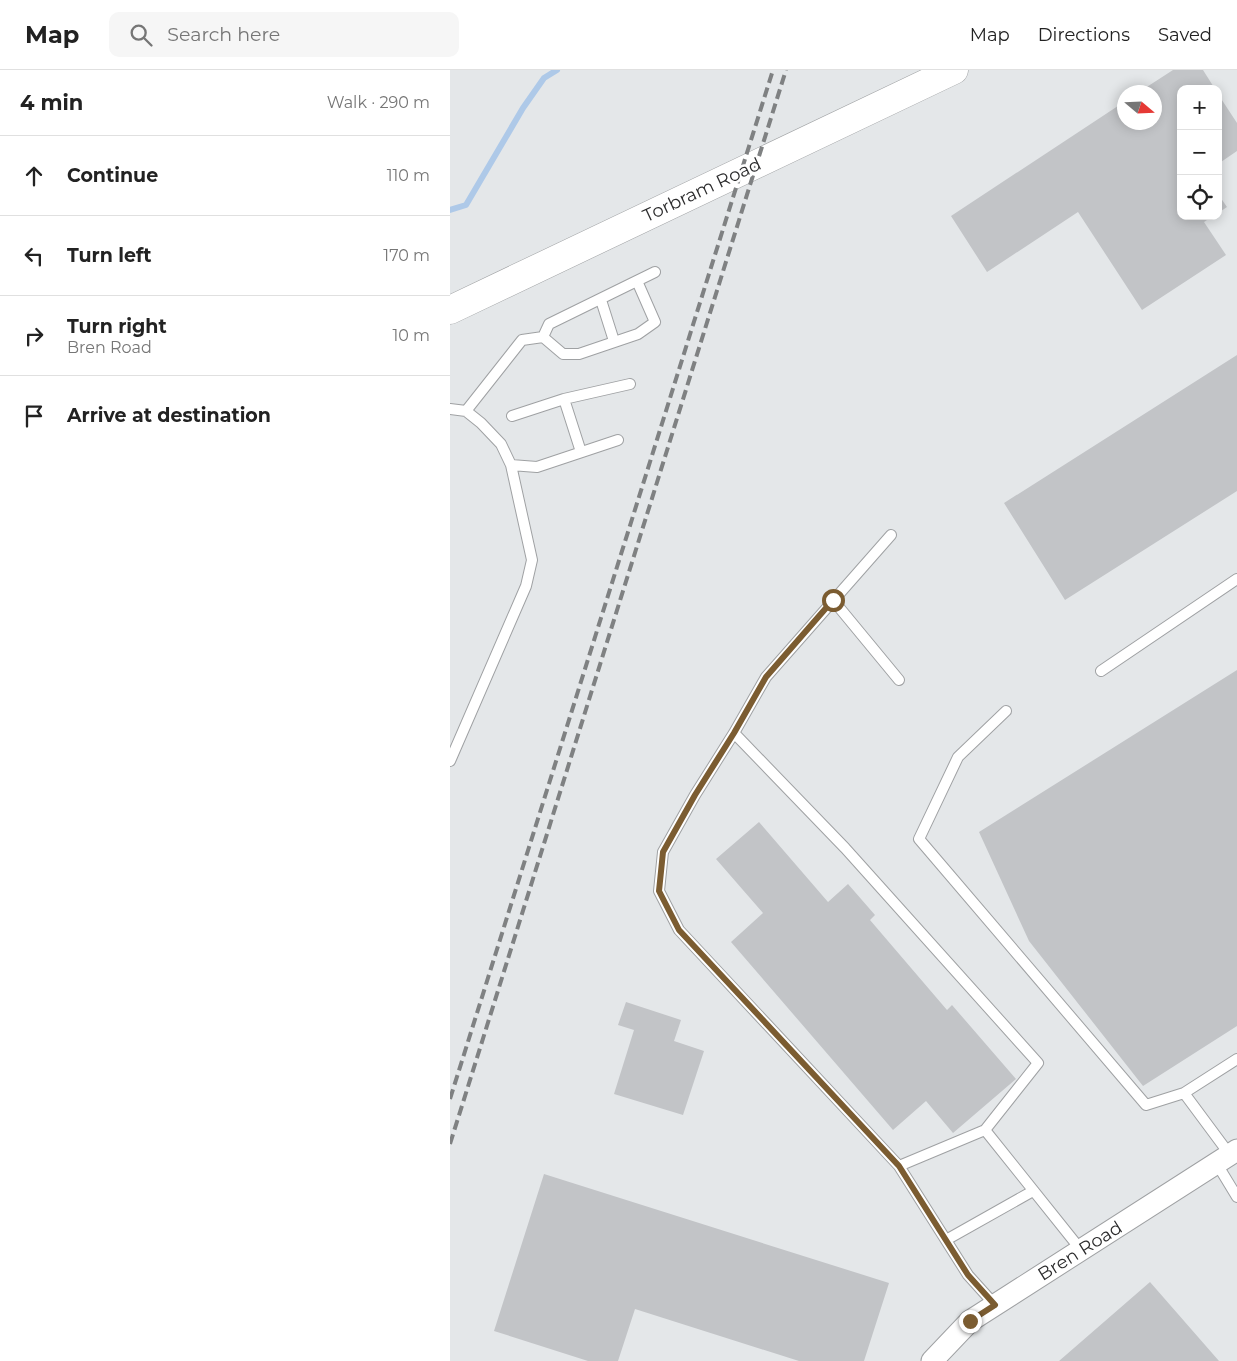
<!DOCTYPE html>
<html lang="en">
<head>
<meta charset="utf-8">
<style>
  :root { --surface:#fff; --page:#f6f6f6; --text:#222; --muted:#767676; --line:#e0e0e0 }
  body { margin:0; font-family:Montserrat,sans-serif; background:var(--page); color:var(--text) }
  .controls { position:absolute; right:15px; top:15px; display:grid; overflow:hidden; border-radius:10px; box-shadow:0 2px 12px #0003 }
  .controls button { width:45px; height:45px; display:grid; place-items:center; padding:0; border:0; border-bottom:1px solid var(--line); background:var(--surface); color:var(--text); font:25px sans-serif }
  .compass { position:absolute; left:667px; top:15px; width:45px; height:45px; border-radius:50%; background:var(--surface); box-shadow:0 2px 12px #0003; rotate:109deg }
  .stop { position:absolute; width:15px; height:15px; margin:-11px; border:4px solid #7b5c31; border-radius:50%; background:#fff }
  .stop.end { background:#7b5c31; border-color:#fff; box-shadow:0 1px 5px #0008 }
  .list { margin:0; padding:0; list-style:none }
  h2 { display:flex; justify-content:space-between; align-items:center; height:65px; margin:0; padding:0 20px; font-size:21px }
  h2 small { font-size:16px; font-weight:400; color:var(--muted) }
  .list li { display:grid; grid-template-columns:32px 1fr auto; gap:15px; align-items:center; box-sizing:border-box; height:80px; padding:0 20px; border-top:1px solid var(--line) }
  .list b { display:block; font-size:19px; white-space:nowrap }
  .list p { margin:0; font-size:16px; white-space:nowrap; color:var(--muted) }
  .list em { font-size:16px; font-style:normal; color:var(--muted) }
  .icon { flex:none; width:28px; height:28px; fill:none; stroke:currentColor; stroke-width:2; stroke-linecap:round; stroke-linejoin:round }
  .map { position:relative; flex:none; width:787px; height:1291px; overflow:hidden }
  header { display:flex; align-items:center; gap:30px; box-sizing:border-box; height:70px; padding:0 25px; background:var(--surface); border-bottom:1px solid var(--line) }
  header strong { font-size:24px }
  nav { display:flex; gap:28px; margin-inline-start:auto; font-size:18px }
  .search { width:350px; height:45px; background:var(--page); display:flex; align-items:center; gap:12px; box-sizing:border-box; padding:0 18px; border-radius:10px; color:var(--muted); font-size:19px }
  main { display:flex }
  aside { flex:1; background:var(--surface) }
  .map>svg:first-child { display:block }
  .lines { fill:none; stroke-linecap:round; stroke-linejoin:round }
  .stream { stroke:#aec9e8; stroke-width:6 }
  .building { fill:#c2c4c7 }
  .lane-casing { stroke:#9fa1a3; stroke-width:12 }
  .street-casing { stroke:#9fa1a3; stroke-width:23 }
  .secondary-casing { stroke:#9fa1a3; stroke-width:29 }
  .lane { stroke:#fff; stroke-width:10 }
  .street { stroke:#fff; stroke-width:21 }
  .secondary { stroke:#fff; stroke-width:28 }
  .rail { stroke:#7f8182; stroke-width:4; stroke-dasharray:10 5; stroke-linecap:butt }
  .route { stroke:#7b5c31; stroke-width:6 }
  .labels { text-anchor:middle; dominant-baseline:central; stroke-width:5; stroke-linejoin:round; paint-order:stroke }
  .street-label { font-size:18px; fill:#2b2b2c; stroke:#fff }
</style>
</head>
<body>
<header>
<strong>Map</strong>
<div class="search"><svg class="icon" aria-label="search" viewBox="0 0 24 24"><circle cx="10" cy="10" r="6"/><path d="M15 15l6 6"/></svg>Search here</div>
<nav><a>Map</a><a>Directions</a><a>Saved</a></nav>
</header>
<main>
<aside>
<h2>4 min<small>Walk · 290 m</small></h2>
<ul class="list">
<li><svg class="icon" aria-label="ahead" viewBox="0 0 24 24"><path d="M12 20V5M6 11l6-6 6 6"/></svg><div><b>Continue</b></div><em>110 m</em></li>
<li><svg class="icon" aria-label="left" viewBox="0 0 24 24"><path d="M17 20v-9H6M10 6l-5 5 5 5"/></svg><div><b>Turn left</b></div><em>170 m</em></li>
<li><svg class="icon" aria-label="right" viewBox="0 0 24 24"><path d="M7 20v-9h11M14 6l5 5-5 5"/></svg><div><b>Turn right</b><p>Bren Road</p></div><em>10 m</em></li>
<li><svg class="icon" aria-label="arrive" viewBox="0 0 24 24"><path d="M6 21V4h12l-3 4 3 4H6"/></svg><div><b>Arrive at destination</b></div></li>
</ul>
</aside>
<div class="map">
<svg width="787" height="1291" viewBox="0 0 787 1291">
  <rect width="100%" height="100%" fill="#e4e7e9"/>
  <g class="lines">
    <!-- stream -->
    <path class="stream" d="M 0,140 L 16,135 L 73,38 L 94,8 L 107,0"/>
  </g>
  <!-- building -->
  <path class="building" d="M 723,0 L 753,0 L 765,19 L 731,19 L 731,146 L 763,146 L 754,152 L 776,185 L 692,240 L 628,142 L 537,202 L 501,146 L 674,32 L 674,52 L 704,52 L 704,22 L 689,22 Z
    M 768,24 L 787,53 L 787,81 L 768,94 Z
    M 768,124 L 777,137 L 768,143 Z
    M 787,285 L 787,421 L 615,530 L 554,433 Z
    M 787,600 L 787,956 L 693,1016 L 579,871 L 529,762 Z
    M 309,752 L 378,832 L 398,814 L 425,845 L 420,850 L 497,940 L 502,935 L 566,1009 L 503,1063 L 476,1031 L 443,1060 L 281,872 L 313,843 L 266,789 Z
    M 176,932 L 231,950 L 224,971 L 254,981 L 233,1045 L 164,1024 L 184,960 L 168,955 Z
    M 94,1104 L 439,1213 L 414,1291 L 349,1291 L 185,1239 L 168,1291 L 138,1291 L 44,1261 Z
    M 700,1212 L 769,1291 L 609,1291 Z"/>
  <g class="lines">
    <defs>
      <path id="lane" d="M 151,230 L 164,271
        M 93,267 L 113,284 L 129,284 L 188,264 L 205,252 L 187,211
        M 0,339 L 16,341 L 31,353 L 51,374 L 61,395 L 87,397 L 168,370
        M 16,341 L 72,270 L 93,267 L 99,254 L 205,202
        M 62,346 L 114,329
        M 131,382 L 114,329 L 180,314
        M 441,465 L 316,607 L 284,663 L 395,778 L 588,993 L 535,1060 L 631,1180
        M 383,530 L 449,610
        M 651,601 L 787,509
        M 556,641 L 508,687 L 469,769 L 696,1035 L 734,1023
        M 284,663 L 245,725 L 213,782 L 209,821 L 229,860 L 449,1096 L 518,1205 L 545,1235
        M 0,691 L 76,516 L 82,490 L 61,395
        M 780,1085 L 734,1023 L 787,989
        M 767,1094 L 787,1127
        M 449,1096 L 535,1060
        M 496,1170 L 583,1121"/>
      <path id="street" d="M 482,1291 L 520,1251 L 787,1080"/>
      <path id="secondary" d="M 0,240 L 504,0"/>
    </defs>
    <!-- lane casing -->
    <use href="#lane" class="lane-casing"/>
    <!-- street casing -->
    <use href="#street" class="street-casing"/>
    <!-- secondary casing -->
    <use href="#secondary" class="secondary-casing"/>
    <!-- lane -->
    <use href="#lane" class="lane"/>
    <!-- street -->
    <use href="#street" class="street"/>
    <!-- secondary -->
    <use href="#secondary" class="secondary"/>
    <!-- rail -->
    <path class="rail" d="M 0,1029 L 323,0
      M 0,1074 L 336,0"/>
  </g>
  <g class="lines">
    <!-- route -->
    <path class="route" d="M 383,530 L 316,607 L 284,663 L 245,725 L 213,782 L 209,821 L 229,860 L 449,1096 L 518,1205 L 545,1235 L 520,1251"/>
  </g>
  <g class="labels">
    <!-- street labels -->
    <g class="street-label">
      <text transform="translate(252 120) rotate(-25)">Torbram Road</text>
      <text transform="translate(630 1181) rotate(-32)">Bren Road</text>
    </g>
  </g>
</svg>
<div class="controls">
<button>+</button>
<button>−</button>
<button><svg class="icon" aria-label="locate" viewBox="0 0 24 24"><circle cx="12" cy="12" r="6"/><path d="M12 2v4M12 18v4M2 12h4M18 12h4"/></svg></button>
</div>
<svg class="compass" viewBox="-18 -18 36 36"><path d="M0-13l5 13h-10z" fill="#e53935"/><path d="M0 13l5-13h-10z" fill="#767676"/></svg>
<div class="stop" style="left:383px;top:530px"></div>
<div class="stop end" style="left:520px;top:1251px"></div>
</div>
</main>
</body>
</html>
